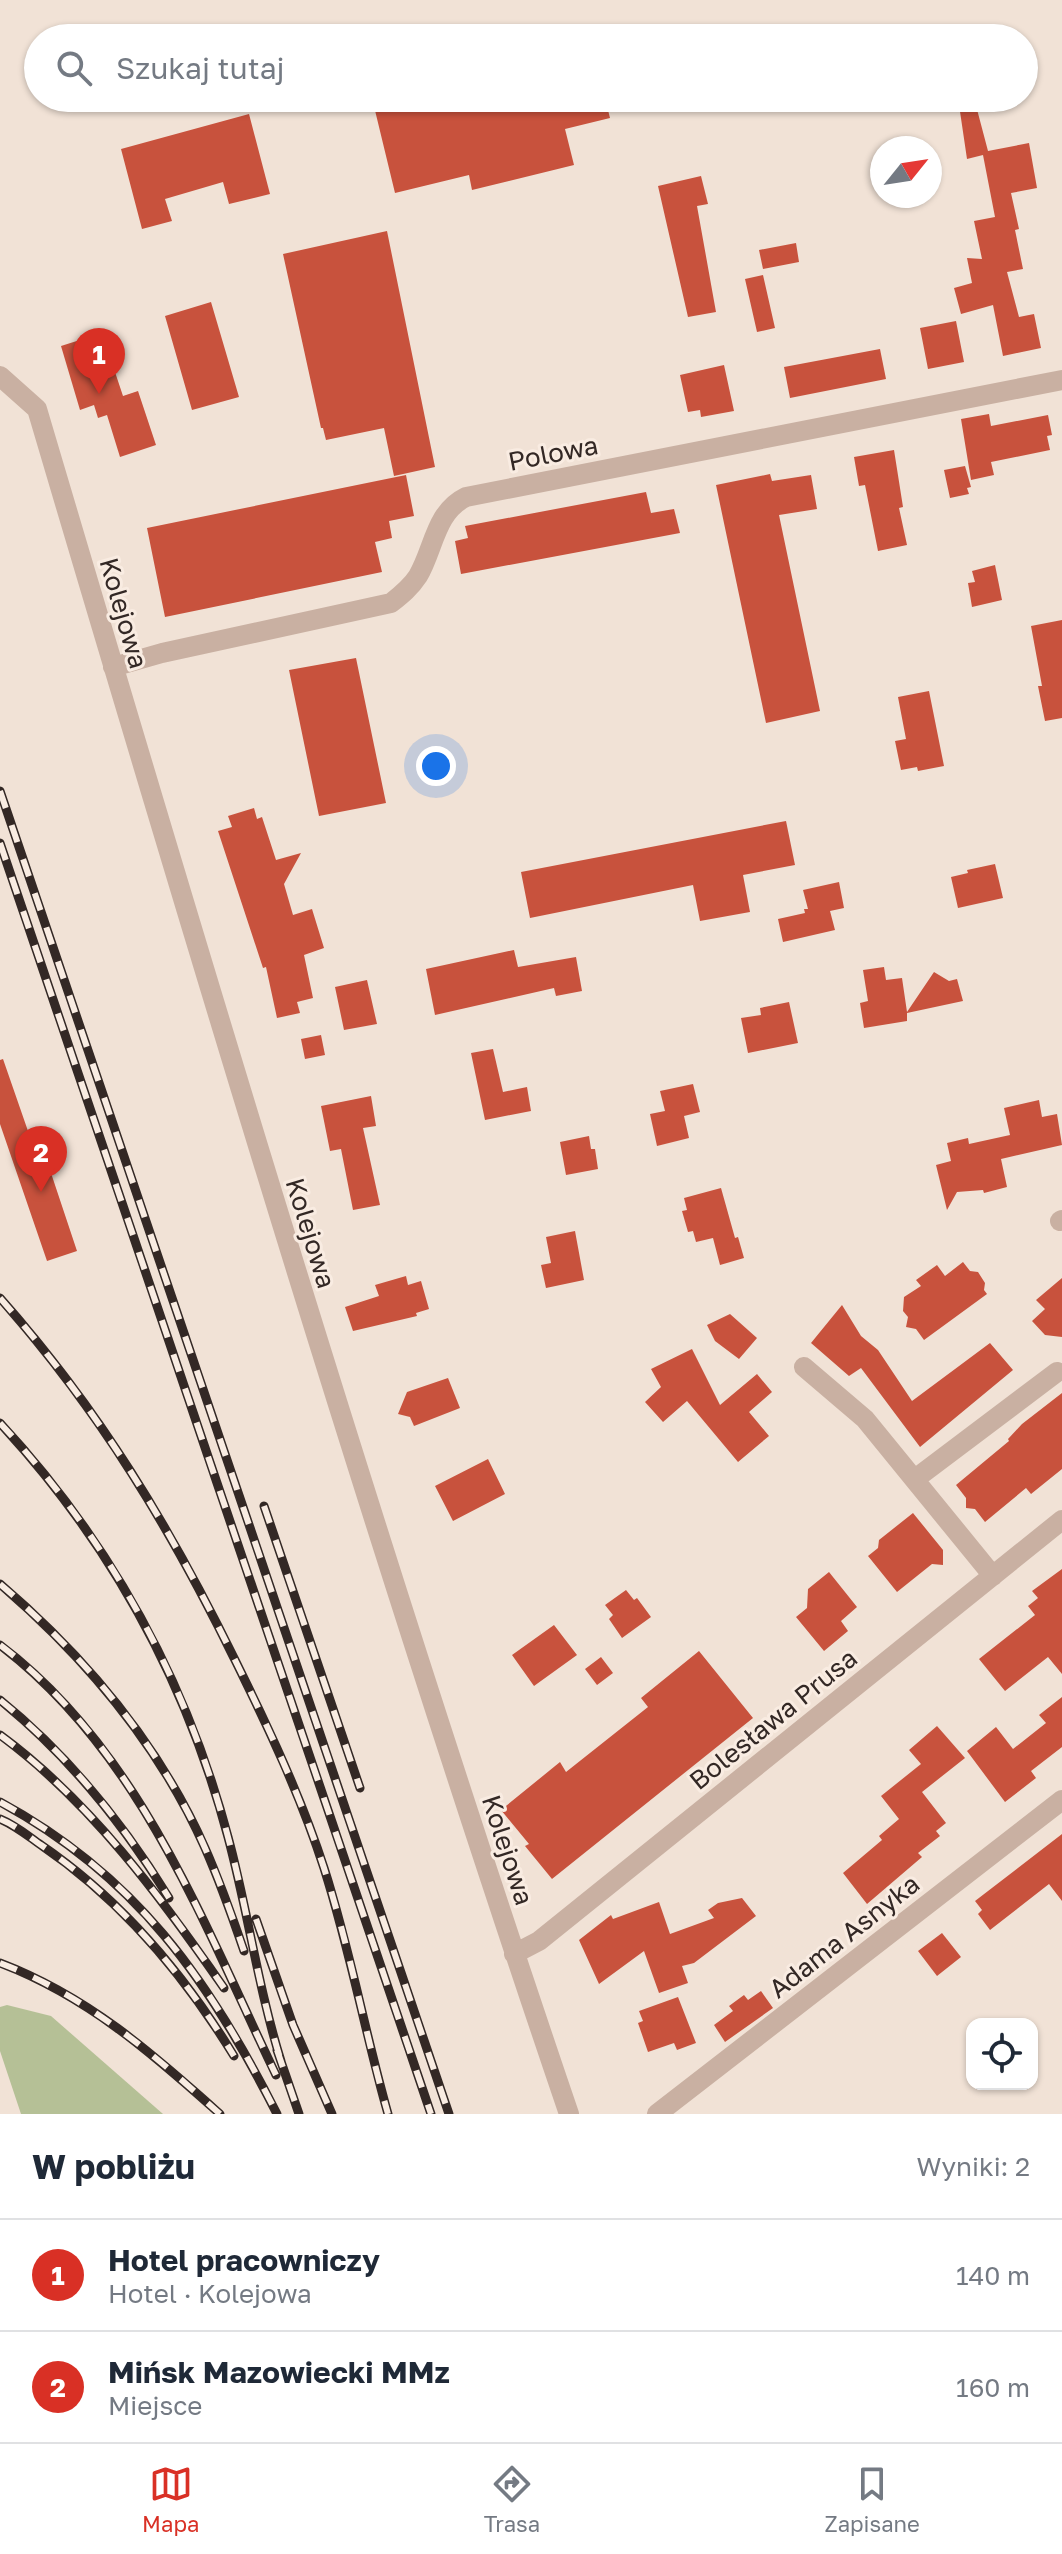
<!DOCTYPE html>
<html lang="pl">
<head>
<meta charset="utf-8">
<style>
  :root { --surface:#fff; --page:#f6f6f7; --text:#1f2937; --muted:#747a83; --line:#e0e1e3; --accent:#d93025 }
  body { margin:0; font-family:"Golos Text",sans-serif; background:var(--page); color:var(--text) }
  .controls { position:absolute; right:24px; bottom:24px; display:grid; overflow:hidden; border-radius:16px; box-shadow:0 2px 6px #0004 }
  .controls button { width:72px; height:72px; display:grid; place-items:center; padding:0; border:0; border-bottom:2px solid var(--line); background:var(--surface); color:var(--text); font:40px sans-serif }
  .compass { position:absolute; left:870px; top:136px; width:72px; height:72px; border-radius:50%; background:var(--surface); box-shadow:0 2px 6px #0004; rotate:60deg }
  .you { position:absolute; left:436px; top:766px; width:28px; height:28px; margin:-20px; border:6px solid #fff; border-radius:50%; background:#1a73e8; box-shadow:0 0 0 12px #1a73e833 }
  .badge { display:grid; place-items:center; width:52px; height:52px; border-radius:50%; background:var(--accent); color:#fff; font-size:26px; font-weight:700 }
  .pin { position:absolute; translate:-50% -66px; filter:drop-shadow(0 2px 4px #0008) }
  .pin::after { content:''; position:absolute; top:42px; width:28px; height:24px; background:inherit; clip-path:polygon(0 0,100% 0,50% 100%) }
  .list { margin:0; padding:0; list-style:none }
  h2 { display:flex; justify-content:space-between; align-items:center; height:104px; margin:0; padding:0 32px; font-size:34px }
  h2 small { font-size:26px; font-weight:400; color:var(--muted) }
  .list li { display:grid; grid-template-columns:52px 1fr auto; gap:24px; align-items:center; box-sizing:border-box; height:112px; padding:0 32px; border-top:2px solid var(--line) }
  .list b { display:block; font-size:30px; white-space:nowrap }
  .list p { margin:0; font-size:26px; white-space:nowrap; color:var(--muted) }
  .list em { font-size:26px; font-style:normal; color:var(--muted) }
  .icon { flex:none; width:44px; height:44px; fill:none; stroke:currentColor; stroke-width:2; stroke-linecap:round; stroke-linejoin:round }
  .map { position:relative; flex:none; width:1062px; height:2114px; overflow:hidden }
  .search { position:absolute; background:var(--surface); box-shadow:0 2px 6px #0004; left:24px; right:24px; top:24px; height:88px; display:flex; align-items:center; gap:20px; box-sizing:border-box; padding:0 28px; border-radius:44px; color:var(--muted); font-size:30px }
  .sheet { height:328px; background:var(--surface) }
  nav { display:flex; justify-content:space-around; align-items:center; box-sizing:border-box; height:112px; border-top:2px solid var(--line); background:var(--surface); font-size:22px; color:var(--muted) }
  nav a { display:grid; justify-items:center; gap:4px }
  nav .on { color:var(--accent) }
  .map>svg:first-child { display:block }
  .green { fill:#b5c096 }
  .building { fill:#c8523d }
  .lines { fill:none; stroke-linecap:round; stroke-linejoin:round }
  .minor { stroke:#c9b0a2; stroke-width:20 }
  .rail-casing { stroke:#332825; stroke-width:9 }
  .rail { stroke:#f9ece2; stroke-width:6; stroke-dasharray:18; stroke-linecap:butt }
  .labels { text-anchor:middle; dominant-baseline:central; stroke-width:6; stroke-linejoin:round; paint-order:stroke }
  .street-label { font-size:26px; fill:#332825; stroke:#f9ece2 }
</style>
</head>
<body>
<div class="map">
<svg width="1062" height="2114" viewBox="0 0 1062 2114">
  <rect width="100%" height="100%" fill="#f1e2d6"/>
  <!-- green -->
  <path class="green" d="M 7,2005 L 51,2016 L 163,2114 L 21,2114 L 0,2051 L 0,2007 Z"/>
  <!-- building -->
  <path class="building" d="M 372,98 L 605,98 L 610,118 L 565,129 L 574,165 L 472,190 L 469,175 L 395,193 Z
    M 958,98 L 974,98 L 988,151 L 1029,143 L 1037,188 L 1011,193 L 1019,229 L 1015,230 L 1023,269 L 1007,272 L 1019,317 L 1034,314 L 1041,348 L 1003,356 L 993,305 L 961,314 L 954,288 L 972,283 L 967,258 L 982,259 L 974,221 L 995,217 L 983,155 L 967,159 Z
    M 249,114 L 270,194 L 229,204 L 223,182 L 165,199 L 172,221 L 142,229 L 121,149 Z
    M 701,176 L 708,204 L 697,206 L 716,312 L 688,317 L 658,186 Z
    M 387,231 L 435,467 L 394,476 L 384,428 L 326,440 L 323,428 L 321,428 L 283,254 Z
    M 796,243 L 799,262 L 763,269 L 759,250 Z
    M 763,275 L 775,328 L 757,332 L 745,279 Z
    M 211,302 L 239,397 L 192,410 L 165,316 Z
    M 956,321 L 964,362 L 928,369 L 920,328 Z
    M 102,333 L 123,396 L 138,391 L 156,445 L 120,457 L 107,415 L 98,418 L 94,405 L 80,410 L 61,346 Z
    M 880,349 L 886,379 L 790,398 L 784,367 Z
    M 724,365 L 734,411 L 701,417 L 700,410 L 688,412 L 680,375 Z
    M 989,414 L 991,426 L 1048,415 L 1052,435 L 1047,436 L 1050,450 L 991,462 L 994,475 L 971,480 L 961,419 Z
    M 894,450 L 903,507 L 899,508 L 907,545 L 878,551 L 865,485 L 859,486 L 854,457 Z
    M 965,466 L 971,487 L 967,488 L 969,494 L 950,498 L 944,470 Z
    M 770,474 L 772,481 L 811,475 L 817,509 L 779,515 L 820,711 L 766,723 L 716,485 Z
    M 406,475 L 414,516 L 389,521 L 392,538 L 375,542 L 382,572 L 165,617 L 147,528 Z
    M 646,492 L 651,513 L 674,509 L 680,533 L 461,574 L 455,541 L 468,538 L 465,526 Z
    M 995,565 L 1002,600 L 972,607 L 968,583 L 975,582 L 972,571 Z
    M 1062,620 L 1062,718 L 1045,721 L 1038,686 L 1042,686 L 1031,626 Z
    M 356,658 L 386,803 L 319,816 L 289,670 Z
    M 929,691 L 944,766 L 918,771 L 917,767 L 901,770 L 895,741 L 906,739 L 898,697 Z
    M 254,808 L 257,819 L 262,817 L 276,860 L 301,853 L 284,884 L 293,915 L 312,909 L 324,948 L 304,955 L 313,998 L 297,1002 L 300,1013 L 277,1018 L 266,967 L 263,968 L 218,831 L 232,827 L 228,816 Z
    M 786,821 L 795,865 L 743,875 L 750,912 L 700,921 L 693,885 L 530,918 L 521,872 Z
    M 995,864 L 1003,898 L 958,908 L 951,877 L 968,873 L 967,870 Z
    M 839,882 L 844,908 L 830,911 L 835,930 L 783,942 L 778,919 L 805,913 L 804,909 L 808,909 L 803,890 Z
    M 514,950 L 518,967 L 576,957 L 582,991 L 556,996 L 554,988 L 435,1015 L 426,969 Z
    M 884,967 L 886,980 L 902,978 L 907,1012 L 934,972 L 949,981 L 957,979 L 963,1001 L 907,1013 L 907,1021 L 864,1028 L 860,1003 L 868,1001 L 863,970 Z
    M 367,980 L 377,1024 L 344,1030 L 335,987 Z
    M 789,1002 L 798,1043 L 748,1053 L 741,1018 L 761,1015 L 760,1008 Z
    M 321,1035 L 325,1055 L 305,1059 L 301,1039 Z
    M 493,1049 L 503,1092 L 527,1087 L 531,1111 L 485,1120 L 471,1053 Z
    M 3,1059 L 37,1157 L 45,1155 L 77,1251 L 47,1261 L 0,1124 L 0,1060 Z
    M 693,1084 L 700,1112 L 684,1116 L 689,1138 L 657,1146 L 650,1114 L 665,1111 L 660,1091 Z
    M 371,1096 L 376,1126 L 363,1128 L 380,1205 L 353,1210 L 341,1149 L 330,1151 L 321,1106 Z
    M 1039,1100 L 1042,1117 L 1057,1114 L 1062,1145 L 1001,1159 L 1007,1187 L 984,1193 L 983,1190 L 957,1192 L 947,1210 L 936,1165 L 951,1161 L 947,1143 L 968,1138 L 969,1144 L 1010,1135 L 1004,1108 Z
    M 589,1136 L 591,1149 L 595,1149 L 598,1169 L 566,1175 L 560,1142 Z
    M 721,1188 L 735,1238 L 738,1237 L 744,1258 L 720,1265 L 713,1238 L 696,1242 L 693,1231 L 688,1232 L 682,1211 L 687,1210 L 684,1198 Z
    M 575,1231 L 584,1280 L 546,1288 L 541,1265 L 551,1263 L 546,1237 Z
    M 963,1262 L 970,1271 L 978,1272 L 985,1283 L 984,1290 L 987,1294 L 924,1340 L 916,1329 L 906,1327 L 908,1317 L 903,1311 L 904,1297 L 921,1286 L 916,1280 L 937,1265 L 945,1276 Z
    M 406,1276 L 408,1285 L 421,1281 L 429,1309 L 416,1313 L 417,1316 L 353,1331 L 345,1307 L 379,1296 L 375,1285 Z
    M 1062,1278 L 1062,1337 L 1045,1335 L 1032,1321 L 1045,1309 L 1036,1300 Z
    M 842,1305 L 861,1336 L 878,1350 L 912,1401 L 990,1343 L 1013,1370 L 920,1447 L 861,1368 L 849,1376 L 811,1343 Z
    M 730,1314 L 757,1338 L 739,1359 L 715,1341 L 707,1325 Z
    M 692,1349 L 720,1405 L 757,1374 L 772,1392 L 749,1412 L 769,1436 L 738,1462 L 687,1401 L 663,1422 L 645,1402 L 661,1387 L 651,1369 Z
    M 448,1378 L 460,1408 L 414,1426 L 410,1417 L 398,1414 L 407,1392 Z
    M 1062,1393 L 1062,1469 L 1031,1494 L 1026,1488 L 985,1522 L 975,1509 L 966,1508 L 966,1498 L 956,1485 L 1009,1441 L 1008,1439 L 1022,1424 Z
    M 488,1459 L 505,1494 L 453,1521 L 435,1486 Z
    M 913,1513 L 943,1550 L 943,1565 L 932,1564 L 897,1592 L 868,1556 L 878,1548 L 879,1540 Z
    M 1062,1569 L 1062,1674 L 1048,1657 L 1005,1691 L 979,1659 L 1035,1615 L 1028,1606 L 1038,1598 L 1032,1591 Z
    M 829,1572 L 857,1607 L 841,1621 L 848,1631 L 824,1651 L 796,1617 L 807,1608 L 808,1589 Z
    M 626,1590 L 634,1600 L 637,1598 L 651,1617 L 622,1638 L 609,1619 L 613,1615 L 605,1605 Z
    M 554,1625 L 577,1655 L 534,1686 L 512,1655 Z
    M 699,1651 L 753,1718 L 552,1879 L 525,1846 L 529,1844 L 501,1810 L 560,1762 L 566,1772 L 648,1707 L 641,1698 Z
    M 601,1657 L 613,1673 L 597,1685 L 585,1669 Z
    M 1062,1697 L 1062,1747 L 1031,1771 L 1036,1778 L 1005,1802 L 967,1751 L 996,1727 L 1013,1749 L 1046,1723 L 1039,1715 Z
    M 937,1726 L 965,1758 L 922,1792 L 946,1823 L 936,1831 L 940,1836 L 918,1853 L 922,1857 L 867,1904 L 843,1873 L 882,1840 L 879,1836 L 899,1819 L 881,1796 L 921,1764 L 909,1750 Z
    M 1062,1834 L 1062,1901 L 1049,1884 L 990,1930 L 978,1914 L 982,1910 L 975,1901 Z
    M 742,1898 L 756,1916 L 694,1963 L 682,1966 L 688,1983 L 659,1993 L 644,1951 L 599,1984 L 579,1940 L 611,1915 L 613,1919 L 659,1902 L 670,1934 L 714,1918 L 708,1910 L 718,1903 Z
    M 942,1933 L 961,1957 L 937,1976 L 918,1951 Z
    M 761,1991 L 773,2008 L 725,2042 L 714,2025 L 733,2011 L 729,2006 L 744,1995 L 748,2000 Z
    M 678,1997 L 696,2043 L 677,2050 L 674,2043 L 648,2052 L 638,2023 L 643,2021 L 639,2011 Z"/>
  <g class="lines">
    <!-- minor -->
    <path class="minor" d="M 0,376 L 37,409 C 206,980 377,1550 569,2114
      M 113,667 L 162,653 L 391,603 C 401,595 411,587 418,576 C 434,549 435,512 466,497 L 1062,380
      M 1060,1221 L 1062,1220
      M 804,1367 L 865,1419 L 993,1576
      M 915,1479 L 1057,1372
      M 514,1954 L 539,1941 L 1062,1520
      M 657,2114 L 1062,1800"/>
    <defs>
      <path id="rail" d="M 0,791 L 449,2114
        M 0,843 L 431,2114
        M 0,1298 C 100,1411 170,1527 236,1662 C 269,1729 301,1797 324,1868 C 350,1949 365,2033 388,2114
        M 0,1423 C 111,1543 186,1679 228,1837 C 248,1911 258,1988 281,2061
        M 264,1506 L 360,1788
        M 0,1584 C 85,1657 159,1744 205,1848 C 220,1882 232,1916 244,1951
        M 0,1645 C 140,1751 203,1923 276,2075
        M 0,1700 C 69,1756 123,1823 169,1898
        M 0,1735 C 90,1801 161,1897 224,1988
        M 0,1802 C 135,1875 209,1979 277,2114
        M 0,1819 C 15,1825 28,1836 41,1845 C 120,1899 184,1974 234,2056
        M 256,1919 L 293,2025 L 332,2114
        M 0,1963 C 87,1996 152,2053 220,2114
        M 277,2050 L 299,2114"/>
    </defs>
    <!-- rail casing -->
    <use href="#rail" class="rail-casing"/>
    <!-- rail -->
    <use href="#rail" class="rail"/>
  </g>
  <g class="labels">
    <!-- street labels -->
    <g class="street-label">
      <text transform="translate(553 453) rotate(-11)">Polowa</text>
      <text transform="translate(124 613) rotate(74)">Kolejowa</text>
      <text transform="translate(311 1233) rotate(73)">Kolejowa</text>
      <text transform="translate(773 1719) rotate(-39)">Bolesława Prusa</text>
      <text transform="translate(508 1850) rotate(72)">Kolejowa</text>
      <text transform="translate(844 1936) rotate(-38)">Adama Asnyka</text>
    </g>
  </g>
</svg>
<div class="controls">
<button><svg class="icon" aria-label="locate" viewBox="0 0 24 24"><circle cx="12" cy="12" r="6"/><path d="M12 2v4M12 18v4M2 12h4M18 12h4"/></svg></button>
</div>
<svg class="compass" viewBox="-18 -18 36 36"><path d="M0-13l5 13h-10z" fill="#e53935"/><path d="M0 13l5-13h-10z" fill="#747a83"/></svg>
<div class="you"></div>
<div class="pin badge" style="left:99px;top:394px">1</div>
<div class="pin badge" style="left:41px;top:1192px">2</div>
<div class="search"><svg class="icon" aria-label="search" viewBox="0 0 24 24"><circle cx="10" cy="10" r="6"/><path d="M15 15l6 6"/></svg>Szukaj tutaj</div>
</div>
<section class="sheet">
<h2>W pobliżu<small>Wyniki: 2</small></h2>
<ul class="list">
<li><span class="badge">1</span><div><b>Hotel pracowniczy</b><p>Hotel · Kolejowa</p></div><em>140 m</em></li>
<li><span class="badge">2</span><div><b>Mińsk Mazowiecki MMz</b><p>Miejsce</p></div><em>160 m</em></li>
</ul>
</section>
<nav>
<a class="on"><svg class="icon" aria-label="map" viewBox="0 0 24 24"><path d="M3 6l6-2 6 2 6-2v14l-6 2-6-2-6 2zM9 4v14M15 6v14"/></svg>Mapa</a>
<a><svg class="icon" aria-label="directions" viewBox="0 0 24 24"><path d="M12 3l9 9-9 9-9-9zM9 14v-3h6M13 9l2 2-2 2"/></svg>Trasa</a>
<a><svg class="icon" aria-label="saved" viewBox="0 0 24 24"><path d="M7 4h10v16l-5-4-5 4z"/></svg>Zapisane</a>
</nav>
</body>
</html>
